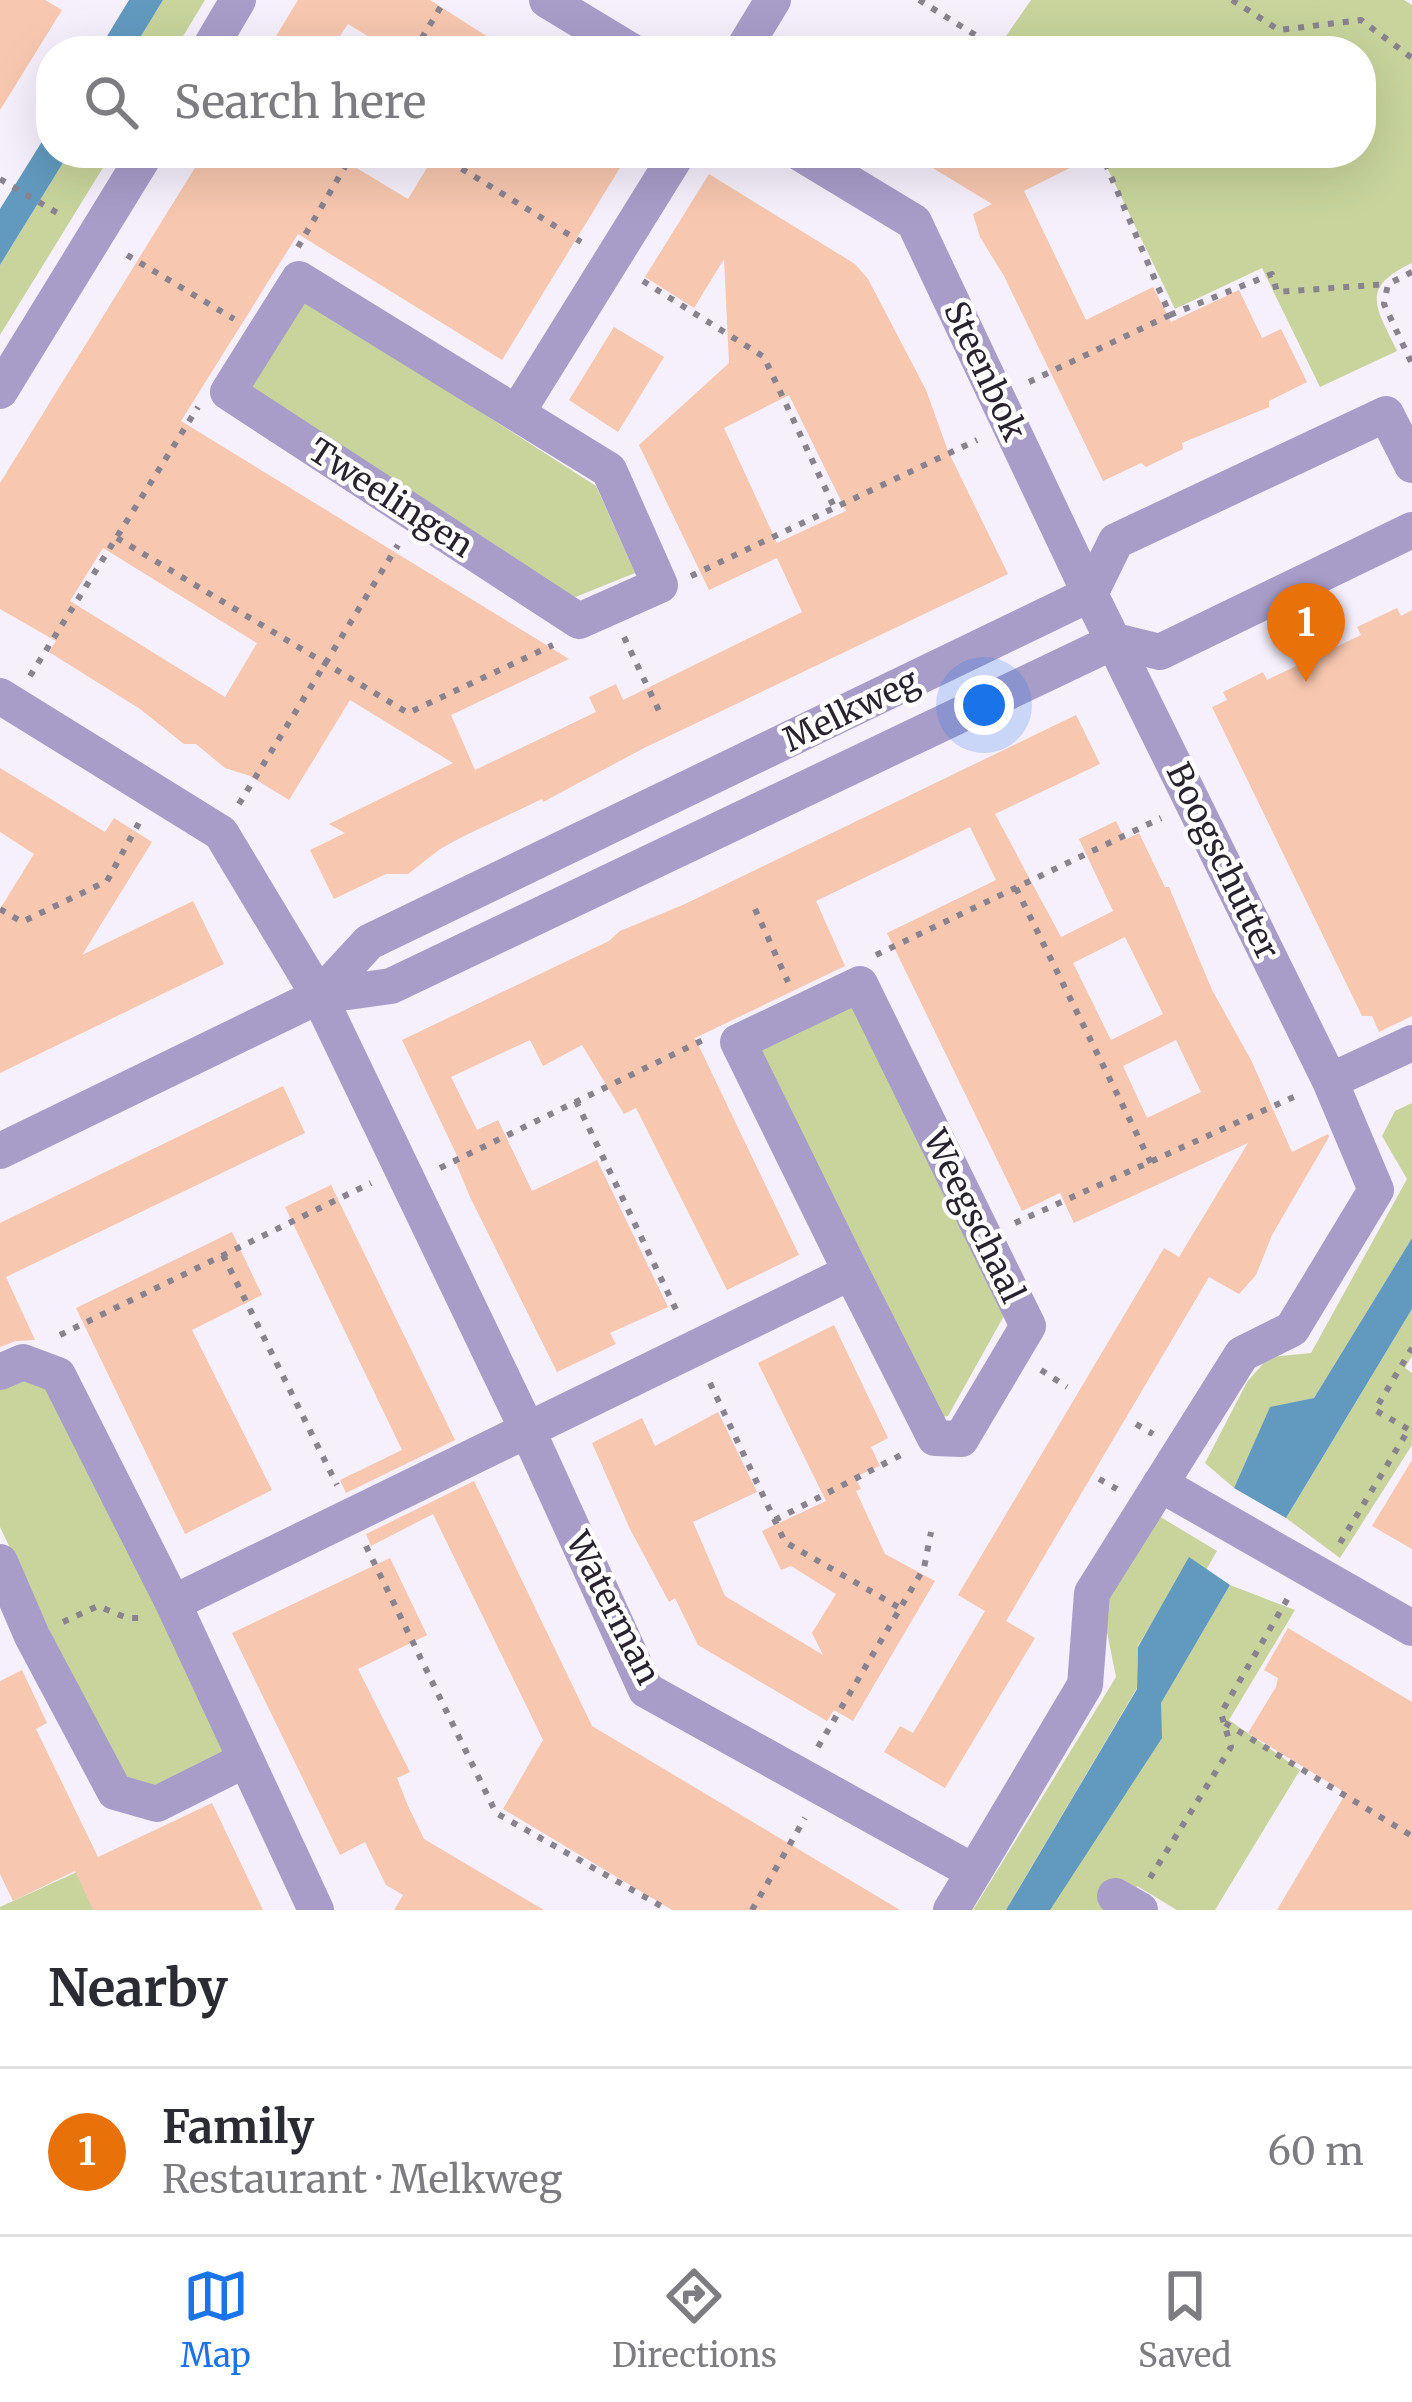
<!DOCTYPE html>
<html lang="en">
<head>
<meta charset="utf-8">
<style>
  :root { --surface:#fff; --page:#f2f2f3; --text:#2b2b33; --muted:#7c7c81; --line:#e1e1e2; --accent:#1a73e8 }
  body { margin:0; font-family:Merriweather,serif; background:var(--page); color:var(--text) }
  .you { position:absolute; left:984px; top:705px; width:42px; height:42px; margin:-30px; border:9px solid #fff; border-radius:50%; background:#1a73e8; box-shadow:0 0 0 18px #1a73e833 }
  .badge { display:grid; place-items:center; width:78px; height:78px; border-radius:50%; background:var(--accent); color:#fff; font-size:39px; font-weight:700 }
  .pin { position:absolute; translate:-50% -99px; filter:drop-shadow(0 3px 6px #0008) }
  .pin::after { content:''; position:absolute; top:63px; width:42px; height:36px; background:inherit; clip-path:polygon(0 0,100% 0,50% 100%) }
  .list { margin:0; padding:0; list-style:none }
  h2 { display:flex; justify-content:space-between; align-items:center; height:156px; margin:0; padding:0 48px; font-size:51px }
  h2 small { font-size:39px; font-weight:400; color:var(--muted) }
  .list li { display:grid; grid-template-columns:78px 1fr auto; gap:36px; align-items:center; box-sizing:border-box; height:168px; padding:0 48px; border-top:3px solid var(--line) }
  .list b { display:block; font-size:45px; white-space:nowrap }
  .list p { margin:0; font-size:39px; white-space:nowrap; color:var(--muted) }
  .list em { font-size:39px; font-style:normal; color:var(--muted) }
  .icon { flex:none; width:66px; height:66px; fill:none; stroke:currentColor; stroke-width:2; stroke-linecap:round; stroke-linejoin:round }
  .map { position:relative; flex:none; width:1412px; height:1910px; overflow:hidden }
  .search { position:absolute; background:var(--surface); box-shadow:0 12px 48px #0002; left:36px; right:36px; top:36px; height:132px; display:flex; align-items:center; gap:30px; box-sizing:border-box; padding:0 42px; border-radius:48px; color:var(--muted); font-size:45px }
  .sheet { height:324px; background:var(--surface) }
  nav { display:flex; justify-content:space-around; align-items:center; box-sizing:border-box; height:168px; border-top:3px solid var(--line); background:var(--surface); font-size:33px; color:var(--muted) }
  nav a { display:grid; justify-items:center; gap:6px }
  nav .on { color:var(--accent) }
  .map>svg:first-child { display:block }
  .green { fill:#c8d49c }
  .water { fill:#629abf }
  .building { fill:#f7c7af; fill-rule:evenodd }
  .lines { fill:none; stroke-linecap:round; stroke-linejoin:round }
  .path { stroke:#89828f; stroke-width:6; stroke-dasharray:6 9; stroke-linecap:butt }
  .minor { stroke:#a89dc9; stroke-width:36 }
  .labels { text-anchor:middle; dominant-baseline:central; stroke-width:9; stroke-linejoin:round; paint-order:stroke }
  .street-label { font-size:33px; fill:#29232f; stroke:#fff }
</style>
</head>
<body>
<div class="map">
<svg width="1412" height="1910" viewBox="0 0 1412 1910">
  <rect width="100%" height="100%" fill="#f6effc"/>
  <!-- green -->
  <path class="green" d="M 163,0 L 205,0 L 174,51 L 132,51 Z
    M 1031,0 L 1404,0 L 1412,5 L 1412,263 C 1359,288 1376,307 1397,351 L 1320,387 L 1262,268 L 1175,309 L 1100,153 L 1361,153 L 1361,51 L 1009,51 L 1000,45 Z
    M 69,153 L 112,153 L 0,335 L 0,265 Z
    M 305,299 L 596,486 L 635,573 L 573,598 L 250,387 Z
    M 855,1004 L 1005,1314 L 948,1416 L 938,1417 L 761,1049 Z
    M 1412,1103 L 1412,1238 L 1314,1398 L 1270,1408 L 1234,1488 L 1205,1463 L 1247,1382 L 1269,1357 L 1311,1353 L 1407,1179 L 1382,1136 L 1395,1111 Z
    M 1412,1309 L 1412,1356 L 1405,1368 L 1412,1373 L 1412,1445 L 1340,1558 L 1286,1518 Z
    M 24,1376 L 52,1389 L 235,1752 L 155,1787 L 120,1779 L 0,1527 L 0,1387 Z
    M 1154,1513 L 1217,1551 L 1206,1570 L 1190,1558 L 1138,1646 L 1137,1688 L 1006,1910 L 973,1910 L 1116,1677 L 1101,1602 Z
    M 1230,1585 L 1295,1610 L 1229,1720 L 1300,1770 L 1215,1910 L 1177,1910 L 1137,1886 L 1121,1910 L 1038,1910 Z
    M 77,1872 L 95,1910 L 0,1910 L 0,1907 Z"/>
  <!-- water -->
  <path class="water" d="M 129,0 L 163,0 L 132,51 L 98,51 Z
    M 51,127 L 51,153 L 69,153 L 0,265 L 0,209 Z
    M 1412,1238 L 1412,1309 L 1286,1518 L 1234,1488 L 1270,1407 L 1314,1398 Z
    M 1189,1557 L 1230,1585 L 1161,1703 L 1162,1738 L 1050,1910 L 1006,1910 L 1137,1689 L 1138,1647 Z"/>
  <!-- building -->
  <path class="building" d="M 0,0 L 45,0 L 62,10 L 0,110 Z
    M 298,0 L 430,0 L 510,51 L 392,51 L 348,24 L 330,51 L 267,51 Z
    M 204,153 L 323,153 L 347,169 L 350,164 L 408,199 L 436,153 L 629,153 L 502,360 L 298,234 L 181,421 L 569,659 L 451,715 L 475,770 L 596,712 L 589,697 L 616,684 L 623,700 L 802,612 L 777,558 L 709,590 L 639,445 L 729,363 L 724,259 L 694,308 L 645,277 L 709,174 L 855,264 L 868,279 L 926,390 L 948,451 L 1008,574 L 644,748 L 543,802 L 542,799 L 464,836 L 440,849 L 408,874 L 386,874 L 334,899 L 310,850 L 345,833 L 329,824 L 453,763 L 350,700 L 289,800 L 250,776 L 225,768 L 196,744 L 184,744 L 140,709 L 49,652 L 56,641 L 0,609 L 0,483 ZM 789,395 L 846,511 L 777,543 L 724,428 ZM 103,548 L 257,643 L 225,697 L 70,601 Z
    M 908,153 L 1100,153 L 1024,191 L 1086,320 L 1153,287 L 1171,322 L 1239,290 L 1262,338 L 1281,329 L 1307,382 L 1269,401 L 1269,407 L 1182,443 L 1183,449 L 1146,467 L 1141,463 L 1103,481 L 1004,276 L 980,237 L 973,214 L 992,204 Z
    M 614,327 L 664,357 L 618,432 L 569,400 Z
    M 1397,608 L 1401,616 L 1412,610 L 1412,1016 L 1379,1032 L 1372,1016 L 1362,1016 L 1212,707 L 1227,700 L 1223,692 L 1263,672 L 1267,680 L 1361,635 L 1357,627 Z
    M 1076,715 L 1100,764 L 995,814 L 1061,937 L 1113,911 L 1079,839 L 1116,821 L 1125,840 L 1139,833 L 1165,887 L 1169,887 L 1212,990 L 1251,1060 L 1292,1152 L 1328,1134 L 1329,1137 L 1272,1235 L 1256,1275 L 1239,1294 L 1209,1277 L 1006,1621 L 1035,1638 L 945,1788 L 884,1752 L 900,1726 L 913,1733 L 985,1611 L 958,1595 L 1164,1248 L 1179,1257 L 1248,1143 L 1074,1223 L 1060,1193 L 1022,1211 L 887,933 L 996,880 L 970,827 L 816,901 L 845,966 L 695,1038 L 799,1255 L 727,1290 L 636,1108 L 624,1114 L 582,1045 L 543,1066 L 530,1040 L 451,1077 L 477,1130 L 498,1120 L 532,1191 L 597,1160 L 668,1307 L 610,1333 L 616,1344 L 557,1372 L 470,1197 L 456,1163 L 460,1162 L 402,1040 L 609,941 L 620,931 L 685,904 ZM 1125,937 L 1163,1014 L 1111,1040 L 1073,963 ZM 1176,1040 L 1201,1092 L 1147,1118 L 1123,1066 Z
    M 0,768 L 105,832 L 114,818 L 152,842 L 82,955 L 193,901 L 224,964 L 0,1073 L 0,909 L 34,854 L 0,832 Z
    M 283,1086 L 305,1133 L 6,1277 L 35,1340 L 16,1341 L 0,1347 L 0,1223 Z
    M 331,1185 L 455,1440 L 346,1493 L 340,1480 L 402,1450 L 285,1207 Z
    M 232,1232 L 262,1295 L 192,1330 L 272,1490 L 185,1534 L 76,1308 Z
    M 834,1325 L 888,1438 L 871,1447 L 880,1466 L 855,1477 L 861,1489 L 856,1491 L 885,1554 L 935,1581 L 853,1721 L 834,1710 L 827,1721 L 698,1645 L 675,1598 L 669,1602 L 630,1529 L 592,1443 L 642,1418 L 655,1446 L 718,1412 L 757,1492 L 693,1522 L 725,1596 L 823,1655 L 812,1633 L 836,1594 L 791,1566 L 781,1570 L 762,1531 L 826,1501 L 758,1363 Z
    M 1412,1460 L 1412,1549 L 1372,1526 Z
    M 474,1481 L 592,1726 L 900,1910 L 672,1910 L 503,1809 L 543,1740 L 433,1514 L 371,1546 L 366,1534 Z
    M 390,1558 L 427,1635 L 358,1669 L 410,1772 L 397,1778 L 408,1806 L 424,1839 L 544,1910 L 394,1910 L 403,1895 L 386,1885 L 365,1842 L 340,1855 L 232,1633 Z
    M 1288,1628 L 1412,1702 L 1412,1910 L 1277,1910 L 1346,1793 L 1248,1733 L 1276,1687 L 1278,1678 L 1264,1670 Z
    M 22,1670 L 47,1723 L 36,1729 L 98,1857 L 212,1803 L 263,1910 L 93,1910 L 75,1871 L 13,1901 L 0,1874 L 0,1681 Z"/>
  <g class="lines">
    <!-- path -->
    <path class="path" d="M 919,0 L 1001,51
      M 1232,0 L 1279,30 L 1361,20 L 1412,58
      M 414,51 L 445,0
      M 436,153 L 581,242
      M 0,179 L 64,217
      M 298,247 L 353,153
      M 127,255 L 234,319
      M 1412,272 L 1388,284 L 1384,304 L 1412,364
      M 643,281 L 764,357 L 834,507
      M 1170,315 L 1272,274 L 1277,292 L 1388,284
      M 1029,382 L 1170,315 L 1101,153
      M 117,538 L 408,713 L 553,645
      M 691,576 L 977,440
      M 624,637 L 660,713
      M 30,676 L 198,407
      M 239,804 L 398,545
      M 1016,888 L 1151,1163
      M 0,909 L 22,922 L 107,881 L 140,821
      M 755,909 L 788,982
      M 876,955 L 1161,818
      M 576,1101 L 679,1316
      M 440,1168 L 703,1040
      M 1015,1223 L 1298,1095
      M 223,1255 L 337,1485
      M 60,1335 L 371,1183
      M 1041,1370 L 1067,1387
      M 710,1383 L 785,1542 L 900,1608
      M 1136,1424 L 1153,1434
      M 1408,1429 L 1375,1410 L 1412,1348
      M 1099,1479 L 1117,1489
      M 775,1520 L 905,1453
      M 1340,1543 L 1409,1429
      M 366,1546 L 496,1813 L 668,1910
      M 63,1622 L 98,1606 L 127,1618 L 139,1618
      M 1225,1723 L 1412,1836
      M 818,1747 L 924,1568 L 931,1532
      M 1150,1878 L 1231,1747 L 1221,1713 L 1288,1598
      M 752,1910 L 805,1818"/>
    <!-- minor -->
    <path class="minor" d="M 547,0 L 631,51
      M 208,51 L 238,0
      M 742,51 L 773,0
      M 299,279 L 609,470 L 660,585 L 579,621 L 228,392 Z
      M 0,391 L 146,153
      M 518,411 L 678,153
      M 1412,465 L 1386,414 L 1116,541 L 1090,594 L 369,942 L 319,996 L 391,986 L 1115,641 L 1160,652 L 1412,530
      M 0,696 L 221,833 L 319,996 L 527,1429 L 646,1690 L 974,1872 L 1085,1685 L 1092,1593 L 1242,1354 L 1292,1329 L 1376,1190 L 1330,1081 L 1090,594 L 914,222 L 800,153
      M 1330,1081 L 1412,1043
      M 0,1151 L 319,996
      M 0,1372 L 23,1362 L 58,1375 L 173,1603 L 316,1910
      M 1160,1484 L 1412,1628
      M 0,1562 L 32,1636 L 115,1792 L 157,1804 L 245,1760
      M 173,1603 L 851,1272 L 738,1042 L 860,984 L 1028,1326 L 961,1439 L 935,1438 L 851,1272
      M 1115,1896 L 1140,1910
      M 951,1910 L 974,1872"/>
  </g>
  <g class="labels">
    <!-- street labels -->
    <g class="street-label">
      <text transform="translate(985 371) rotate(65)">Steenbok</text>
      <text transform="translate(391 498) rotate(33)">Tweelingen</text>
      <text transform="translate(851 710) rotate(-26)">Melkweg</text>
      <text transform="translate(1223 861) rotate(64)">Boogschutter</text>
      <text transform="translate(974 1216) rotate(64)">Weegschaal</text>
      <text transform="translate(613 1608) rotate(63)">Waterman</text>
    </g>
  </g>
</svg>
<div class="you"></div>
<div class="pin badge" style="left:1306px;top:682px;background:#e8710a">1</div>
<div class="search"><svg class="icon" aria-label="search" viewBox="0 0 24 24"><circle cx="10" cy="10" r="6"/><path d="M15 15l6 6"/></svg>Search here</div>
</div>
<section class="sheet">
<h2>Nearby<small></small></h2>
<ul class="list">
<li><span class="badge" style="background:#e8710a">1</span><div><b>Family</b><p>Restaurant · Melkweg</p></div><em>60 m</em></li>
</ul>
</section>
<nav>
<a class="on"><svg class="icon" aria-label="map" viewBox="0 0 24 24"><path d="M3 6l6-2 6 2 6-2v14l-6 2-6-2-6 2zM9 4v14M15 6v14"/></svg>Map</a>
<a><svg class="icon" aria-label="directions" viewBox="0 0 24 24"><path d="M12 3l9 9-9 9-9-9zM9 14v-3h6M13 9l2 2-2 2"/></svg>Directions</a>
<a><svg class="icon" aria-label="saved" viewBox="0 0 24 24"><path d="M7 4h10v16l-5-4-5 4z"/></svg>Saved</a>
</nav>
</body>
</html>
